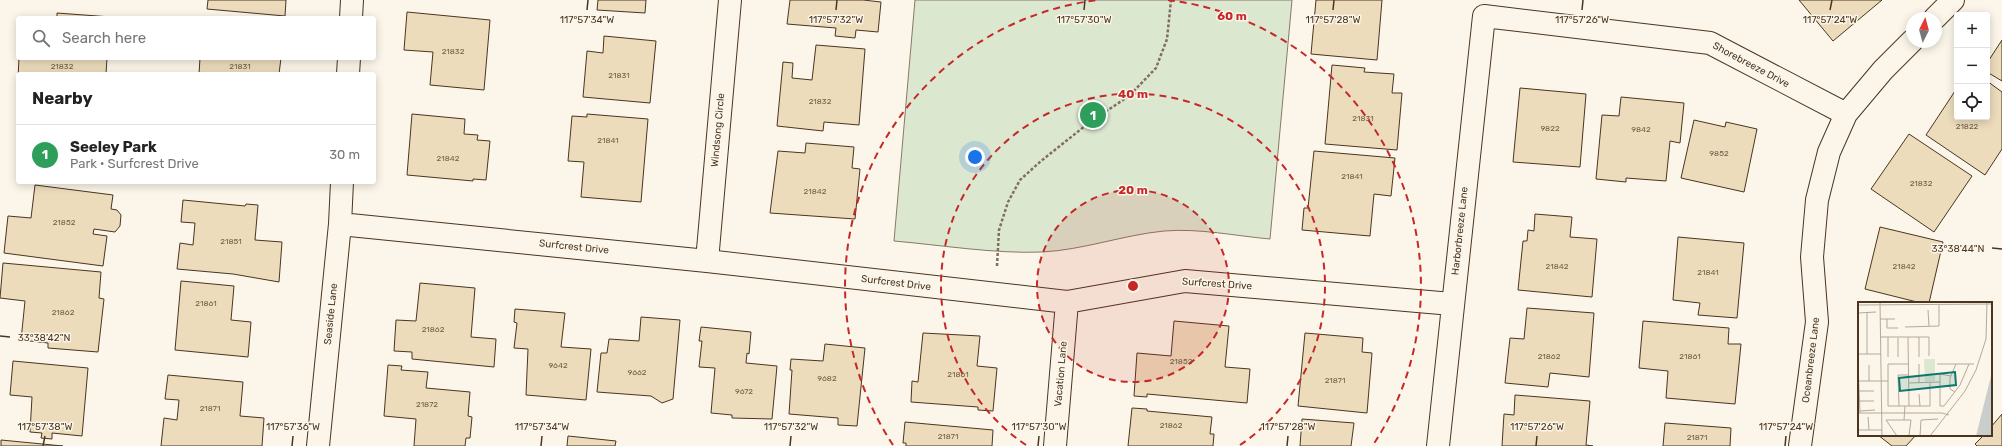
<!DOCTYPE html>
<html lang="en">
<head>
<meta charset="utf-8">
<style>
  :root { --surface:#fff; --page:#f2f2f2; --text:#222; --muted:#767676; --line:#e0e0e0; --accent:#db2777 }
  body { margin:0; font-family:Rubik,sans-serif; background:var(--page); color:var(--text) }
  .controls { position:absolute; right:12px; top:12px; display:grid; overflow:hidden; border-radius:4px; box-shadow:0 2px 10px #0003 }
  .controls button { width:36px; height:36px; display:grid; place-items:center; padding:0; border:0; border-bottom:1px solid var(--line); background:var(--surface); color:var(--text); font:20px sans-serif }
  .compass { position:absolute; left:1906px; top:12px; width:36px; height:36px; border-radius:50%; background:var(--surface); box-shadow:0 2px 10px #0003; rotate:6deg }
  .you { position:absolute; left:975px; top:157px; width:14px; height:14px; margin:-10px; border:3px solid #fff; border-radius:50%; background:#1a73e8; box-shadow:0 0 0 6px #1a73e833 }
  .badge { display:grid; place-items:center; width:26px; height:26px; border-radius:50%; background:var(--accent); color:#fff; font-size:13px; font-weight:700 }
  .pin { position:absolute; translate:-50% -50%; border:2px solid #fff; box-shadow:0 1px 4px #0006 }
  .list { margin:0; padding:0; list-style:none }
  h2 { display:flex; justify-content:space-between; align-items:center; height:52px; margin:0; padding:0 16px; font-size:17px }
  h2 small { font-size:13px; font-weight:400; color:var(--muted) }
  .list li { display:grid; grid-template-columns:26px 1fr auto; gap:12px; align-items:center; box-sizing:border-box; height:60px; padding:0 16px; border-top:1px solid var(--line) }
  .list b { display:block; font-size:15px; white-space:nowrap }
  .list p { margin:0; font-size:13px; white-space:nowrap; color:var(--muted) }
  .list em { font-size:13px; font-style:normal; color:var(--muted) }
  .icon { flex:none; width:22px; height:22px; fill:none; stroke:currentColor; stroke-width:2; stroke-linecap:round; stroke-linejoin:round }
  .map { position:relative; flex:none; width:2002px; height:446px; overflow:hidden }
  .search { position:absolute; background:var(--surface); box-shadow:0 2px 10px #0003; left:16px; top:16px; width:360px; height:44px; display:flex; align-items:center; gap:10px; box-sizing:border-box; padding:0 14px; border-radius:4px; color:var(--muted); font-size:15px }
  .panel { position:absolute; background:var(--surface); box-shadow:0 2px 10px #0003; left:16px; top:72px; width:360px; height:112px; border-radius:4px }
  .map>svg:first-child { display:block }
  .green { fill:#dce7d0; stroke:#887966 }
  .building { fill:#ecdcbc; stroke:#4a3520 }
  .lines { fill:none; stroke-linecap:round; stroke-linejoin:round }
  .street-casing { stroke:#4a3520; stroke-width:24 }
  .path { stroke:#7f6f5c; stroke-width:2.5; stroke-dasharray:3 2; stroke-linecap:butt }
  .street { stroke:#fbf6e9; stroke-width:22 }
  .ticks { fill:none; stroke:#4a3520; stroke-width:1.5 }
  .ring { fill:none; stroke:#c62828; stroke-width:2; stroke-dasharray:7 5 }
  .labels { text-anchor:middle; dominant-baseline:central; stroke-width:3; stroke-linejoin:round; paint-order:stroke }
  .number-label { font-size:8px; fill:#725f47 }
  .street-label { font-size:10px; fill:#4a3520; stroke:#fbf6e9 }
  .inset-road { fill:none; stroke:#b4a999; stroke-width:1 }
  .view { fill:#0f766e; fill-opacity:0.15; stroke:#0f766e; stroke-width:2 }
  .inset-edge { fill:none; stroke:#4a3520; stroke-width:2 }
  .ticks-label { font-size:10px; text-anchor:middle; fill:#4a3520; stroke:#fbf6e9; stroke-width:3; stroke-linejoin:round; paint-order:stroke }
  .centre { fill:#c62828; stroke:#fbf6e9; stroke-width:2 }
  .ring-label { font-size:12px; text-anchor:middle; font-weight:bold; fill:#c62828; stroke:#fbf6e9; stroke-width:3; stroke-linejoin:round; paint-order:stroke }
</style>
</head>
<body>
<div class="map">
<svg width="2002" height="446" viewBox="0 0 2002 446">
  <rect width="100%" height="100%" fill="#fbf6e9"/>
  <!-- green -->
  <path class="green" d="M 915,0 L 1292,0 L 1270,239 C 1236,236 1199,228 1164,231 C 1123,235 1083,250 1042,252 C 995,254 941,245 894,241 Z"/>
  <!-- building -->
  <path class="building" d="M 208,0 L 286,0 L 285,16 L 207,9 Z
    M 598,0 L 646,0 L 645,13 L 597,10 Z
    M 790,0 L 863,0 L 881,2 L 878,32 L 856,30 L 855,38 L 835,36 L 836,28 L 787,24 Z
    M 1316,0 L 1382,0 L 1377,60 L 1311,54 Z
    M 1799,0 L 1882,0 L 1833,41 Z
    M 407,12 L 490,20 L 484,90 L 430,85 L 433,52 L 404,50 Z
    M 57,13 L 111,17 L 111,18 L 57,18 Z
    M 604,36 L 656,41 L 650,103 L 583,97 L 587,51 L 603,53 Z
    M 2002,40 L 2002,81 L 1987,72 L 1987,63 Z
    M 816,45 L 865,49 L 859,125 L 824,122 L 823,131 L 777,126 L 783,62 L 793,63 L 792,78 L 812,80 Z
    M 19,58 L 107,58 L 106,74 L 18,74 L 18,78 Z
    M 200,58 L 281,58 L 279,74 L 199,74 Z
    M 1332,65 L 1365,68 L 1364,72 L 1394,74 L 1392,93 L 1402,93 L 1397,150 L 1325,144 Z
    M 1987,81 L 2002,92 L 2002,149 L 1985,175 L 1926,135 L 1957,88 L 1957,117 L 1987,117 Z
    M 1520,88 L 1586,94 L 1580,167 L 1513,162 Z
    M 1621,97 L 1684,103 L 1680,143 L 1670,141 L 1666,181 L 1626,178 L 1626,182 L 1596,179 L 1602,115 L 1619,116 Z
    M 412,114 L 465,119 L 464,134 L 478,135 L 477,140 L 490,141 L 486,180 L 473,179 L 473,181 L 407,175 Z
    M 587,114 L 648,119 L 641,202 L 581,197 L 584,162 L 568,161 L 572,116 L 587,117 Z
    M 1694,120 L 1725,127 L 1726,122 L 1757,129 L 1744,192 L 1681,178 Z
    M 1909,134 L 1972,176 L 1934,232 L 1871,189 Z
    M 806,143 L 854,147 L 852,168 L 860,169 L 855,219 L 770,213 L 778,151 L 805,153 Z
    M 1314,151 L 1395,158 L 1391,196 L 1374,194 L 1370,236 L 1302,230 L 1304,208 L 1308,208 Z
    M 35,185 L 113,195 L 111,209 L 117,210 L 121,215 L 120,226 L 115,232 L 94,229 L 93,234 L 107,236 L 103,266 L 4,253 L 8,216 L 31,218 Z
    M 183,200 L 245,206 L 246,204 L 258,205 L 255,240 L 282,242 L 279,282 L 233,274 L 177,269 L 180,243 L 193,245 L 195,223 L 181,222 Z
    M 1535,214 L 1572,217 L 1570,237 L 1597,239 L 1592,297 L 1518,290 L 1523,241 L 1527,241 L 1528,230 L 1534,231 Z
    M 1880,227 L 1943,242 L 1929,303 L 1921,303 L 1865,289 Z
    M 1678,237 L 1744,243 L 1737,318 L 1698,315 L 1700,303 L 1673,300 Z
    M 3,263 L 101,272 L 99,298 L 104,299 L 98,352 L 48,348 L 48,343 L 21,340 L 25,301 L 0,298 Z
    M 181,281 L 234,286 L 231,320 L 251,322 L 248,357 L 175,350 Z
    M 420,283 L 475,288 L 471,337 L 496,339 L 494,367 L 412,359 L 412,352 L 394,351 L 396,320 L 416,321 Z
    M 1527,308 L 1594,313 L 1589,377 L 1550,373 L 1548,387 L 1505,383 L 1510,338 L 1524,339 Z
    M 515,309 L 565,313 L 561,347 L 591,349 L 586,400 L 526,395 L 528,349 L 514,348 L 517,323 L 514,322 Z
    M 641,317 L 680,320 L 673,399 L 662,403 L 651,396 L 597,392 L 601,353 L 607,353 L 609,339 L 639,341 Z
    M 1174,321 L 1229,326 L 1225,367 L 1250,369 L 1247,403 L 1147,394 L 1147,397 L 1134,396 L 1137,353 L 1171,356 Z
    M 1643,321 L 1729,328 L 1728,344 L 1741,344 L 1735,404 L 1666,398 L 1668,371 L 1639,368 Z
    M 701,327 L 751,332 L 749,354 L 747,353 L 746,363 L 777,366 L 772,419 L 732,418 L 732,415 L 711,413 L 715,368 L 699,367 L 702,341 L 699,341 Z
    M 923,333 L 980,336 L 977,366 L 997,368 L 993,411 L 978,410 L 978,407 L 911,402 L 912,381 L 918,382 Z
    M 1305,333 L 1363,338 L 1362,352 L 1372,353 L 1367,413 L 1298,406 Z
    M 825,344 L 865,348 L 857,426 L 838,425 L 838,418 L 789,414 L 792,370 L 790,370 L 791,359 L 823,361 Z
    M 13,361 L 88,368 L 82,436 L 52,433 L 52,439 L 41,438 L 42,433 L 30,432 L 32,397 L 10,395 Z
    M 388,365 L 402,366 L 401,370 L 428,372 L 426,388 L 470,392 L 468,416 L 472,417 L 470,438 L 466,438 L 465,446 L 414,446 L 416,419 L 384,416 Z
    M 168,375 L 243,382 L 240,416 L 264,418 L 262,446 L 161,446 L 164,418 L 177,420 L 179,400 L 165,399 Z
    M 1515,395 L 1590,401 L 1586,445 L 1593,446 L 1502,446 L 1504,414 L 1514,415 Z
    M 1132,408 L 1147,409 L 1147,411 L 1212,417 L 1210,434 L 1214,434 L 1213,446 L 1128,446 Z
    M 2002,414 L 2002,446 L 1977,446 L 1975,444 L 1984,435 L 1991,435 L 1991,427 Z
    M 1302,419 L 1354,423 L 1351,446 L 1300,446 Z
    M 905,422 L 993,430 L 992,446 L 906,446 L 906,443 L 903,443 Z
    M 1665,423 L 1731,428 L 1730,446 L 1663,446 Z
    M 1878,435 L 1916,435 L 1906,446 L 1892,446 Z
    M 568,436 L 616,441 L 615,446 L 567,446 Z
    M 1,440 L 63,446 L 1,446 Z"/>
  <g class="lines">
    <defs>
      <path id="street" d="M 351,18 L 352,0
        M 1935,18 L 1953,0
        M 348,74 L 349,58
        M 340,224 L 707,261 L 1067,302 L 1185,281 L 1452,304
        M 707,261 L 730,0
        M 318,446 L 340,224 L 342,182
        M 1055,446 L 1067,302
        M 1438,446 L 1484,16 L 1710,43 L 1846,114
        M 1800,446 L 1817,322 L 1812,257 L 1817,200 L 1829,152 L 1846,114 L 1883,70 L 1912,41"/>
    </defs>
    <!-- street casing -->
    <use href="#street" class="street-casing"/>
    <!-- path -->
    <path class="path" d="M 997,266 L 999,230 L 1008,202 L 1020,180 L 1041,161 L 1090,122 L 1129,96 L 1156,68 L 1167,39 L 1171,0"/>
    <!-- street -->
    <use href="#street" class="street"/>
  </g>
  <!-- ticks -->
  <path class="ticks" d="M 587,10 L 588,0M 836,10 L 837,0M 1084,10 L 1085,0M 1333,10 L 1334,0M 1582,10 L 1583,0M 1830,10 L 1832,0M 1992,248 L 2002,249M 0,336 L 10,337M 43,446 L 45,436M 292,446 L 293,436M 541,446 L 542,436M 790,446 L 791,436M 1038,446 L 1039,436M 1287,446 L 1288,436M 1536,446 L 1537,436M 1785,446 L 1786,436"/>
  <!-- distance rings -->
  <circle cx="1133" cy="286" r="96" fill="#c62828" fill-opacity=".12"/>
  <g class="ring">
    <circle cx="1133" cy="286" r="96"/>
    <path d="M1026 445A192 192 0 1 1 1240 445"/>
    <path d="M893 445A288 288 0 0 1 1098 0M1168 0A288 288 0 0 1 1373 445"/>
  </g>
  <g class="labels">
    <!-- number labels -->
    <g class="number-label">
      <text x="453" y="51">21832</text>
      <text x="62" y="66">21832</text>
      <text x="240" y="66">21831</text>
      <text x="619" y="75">21831</text>
      <text x="820" y="101">21832</text>
      <text x="1363" y="118">21831</text>
      <text x="1967" y="126">21822</text>
      <text x="1550" y="128">9822</text>
      <text x="1641" y="129">9842</text>
      <text x="608" y="140">21841</text>
      <text x="1719" y="153">9852</text>
      <text x="448" y="158">21842</text>
      <text x="1352" y="176">21841</text>
      <text x="1921" y="183">21832</text>
      <text x="815" y="191">21842</text>
      <text x="64" y="222">21852</text>
      <text x="231" y="241">21851</text>
      <text x="1557" y="266">21842</text>
      <text x="1904" y="266">21842</text>
      <text x="1708" y="272">21841</text>
      <text x="206" y="303">21861</text>
      <text x="63" y="312">21862</text>
      <text x="433" y="329">21862</text>
      <text x="1549" y="356">21862</text>
      <text x="1690" y="356">21861</text>
      <text x="1181" y="361">21852</text>
      <text x="558" y="365">9642</text>
      <text x="637" y="372">9662</text>
      <text x="958" y="374">21861</text>
      <text x="827" y="378">9682</text>
      <text x="1335" y="380">21871</text>
      <text x="744" y="391">9672</text>
      <text x="427" y="404">21872</text>
      <text x="210" y="408">21871</text>
      <text x="1171" y="425">21862</text>
      <text x="948" y="436">21871</text>
      <text x="1697" y="437">21871</text>
    </g>
    <!-- street labels -->
    <g class="street-label">
      <text transform="translate(1751 65) rotate(28)">Shorebreeze Drive</text>
      <text transform="translate(718 130) rotate(-85)">Windsong Circle</text>
      <text transform="translate(1460 231) rotate(-84)">Harborbreeze Lane</text>
      <text transform="translate(574 247) rotate(6)">Surfcrest Drive</text>
      <text transform="translate(896 283) rotate(7)">Surfcrest Drive</text>
      <text transform="translate(1217 284) rotate(4)">Surfcrest Drive</text>
      <text transform="translate(331 314) rotate(-84)">Seaside Lane</text>
      <text transform="translate(1811 360) rotate(-83)">Oceanbreeze Lane</text>
      <text transform="translate(1061 374) rotate(-85)">Vacation Lane</text>
    </g>
  </g>
  <!-- overview -->
  <g transform="translate(1858 302)">
    <rect width="134" height="134" fill="#fbf6e9"/>
    <path d="M 66,57 L 77,57 L 77,79 L 67,80 Z" fill="#dce7d0"/>
    <path d="M 134,70 L 134,134 L 118,134 Z" fill="#c9cecd"/>
    <path class="inset-road" d="M 22,0 L 24,134M 0,3 L 134,2M 70,8 L 71,24M 0,11 L 18,10M 9,11 L 9,52M 22,17 L 37,17M 29,17 L 29,26 L 40,26M 47,25 L 81,24 L 81,3M 23,35 L 71,35 L 71,54M 30,35 L 30,55M 50,35 L 51,104M 40,36 L 40,55M 0,52 L 23,52M 61,55 L 61,35M 51,62 L 30,62 L 30,104 L 72,104 L 72,81M 61,62 L 61,81M 79,62 L 116,62M 0,63 L 2,111M 11,63 L 11,79M 93,74 L 82,72 L 82,104 L 86,104 L 102,83 L 111,62M 0,79 L 30,79M 51,81 L 82,80M 1,89 L 16,89M 97,90 L 92,87 L 92,76 L 98,62M 61,92 L 62,104M 2,99 L 16,99M 41,104 L 40,73 L 51,73M 2,109 L 17,108M 0,111 L 84,111 L 91,113M 10,115 L 11,128M 28,118 L 53,118 L 51,133M 28,118 L 39,134M 46,118 L 47,104M 0,128 L 24,128M 62,134 L 63,118 L 80,117M 72,134 L 107,89 L 118,68 L 128,37 L 129,0"/>
    <path class="view" d="M 97,70 L 98,83 L 42,89 L 41,76 Z"/>
    <rect width="134" height="134" class="inset-edge"/>
  </g>
  <g class="ticks-label">
    <text x="587" y="23">117°57'34"W</text>
    <text x="836" y="23">117°57'32"W</text>
    <text x="1084" y="23">117°57'30"W</text>
    <text x="1333" y="23">117°57'28"W</text>
    <text x="1582" y="23">117°57'26"W</text>
    <text x="1830" y="23">117°57'24"W</text>
    <text x="1958" y="252">33°38'44"N</text>
    <text x="44" y="341">33°38'42"N</text>
    <text x="45" y="430">117°57'38"W</text>
    <text x="293" y="430">117°57'36"W</text>
    <text x="542" y="430">117°57'34"W</text>
    <text x="791" y="430">117°57'32"W</text>
    <text x="1039" y="430">117°57'30"W</text>
    <text x="1288" y="430">117°57'28"W</text>
    <text x="1537" y="430">117°57'26"W</text>
    <text x="1786" y="430">117°57'24"W</text>
  </g>
  <circle cx="1133" cy="286" r="6" class="centre"/>
  <g class="ring-label">
    <text x="1232" y="20">60 m</text>
    <text x="1133" y="98">40 m</text>
    <text x="1133" y="194">20 m</text>
  </g>
</svg>
<div class="controls">
<button>+</button>
<button>−</button>
<button><svg class="icon" aria-label="locate" viewBox="0 0 24 24"><circle cx="12" cy="12" r="6"/><path d="M12 2v4M12 18v4M2 12h4M18 12h4"/></svg></button>
</div>
<svg class="compass" viewBox="-18 -18 36 36"><path d="M0-13l5 13h-10z" fill="#e53935"/><path d="M0 13l5-13h-10z" fill="#767676"/></svg>
<div class="you"></div>
<div class="pin badge" style="left:1093px;top:115px;background:#2e9e5b">1</div>
<div class="search"><svg class="icon" aria-label="search" viewBox="0 0 24 24"><circle cx="10" cy="10" r="6"/><path d="M15 15l6 6"/></svg>Search here</div>
<section class="panel">
<h2>Nearby<small></small></h2>
<ul class="list">
<li><span class="badge" style="background:#2e9e5b">1</span><div><b>Seeley Park</b><p>Park · Surfcrest Drive</p></div><em>30 m</em></li>
</ul>
</section>
</div>
</body>
</html>
